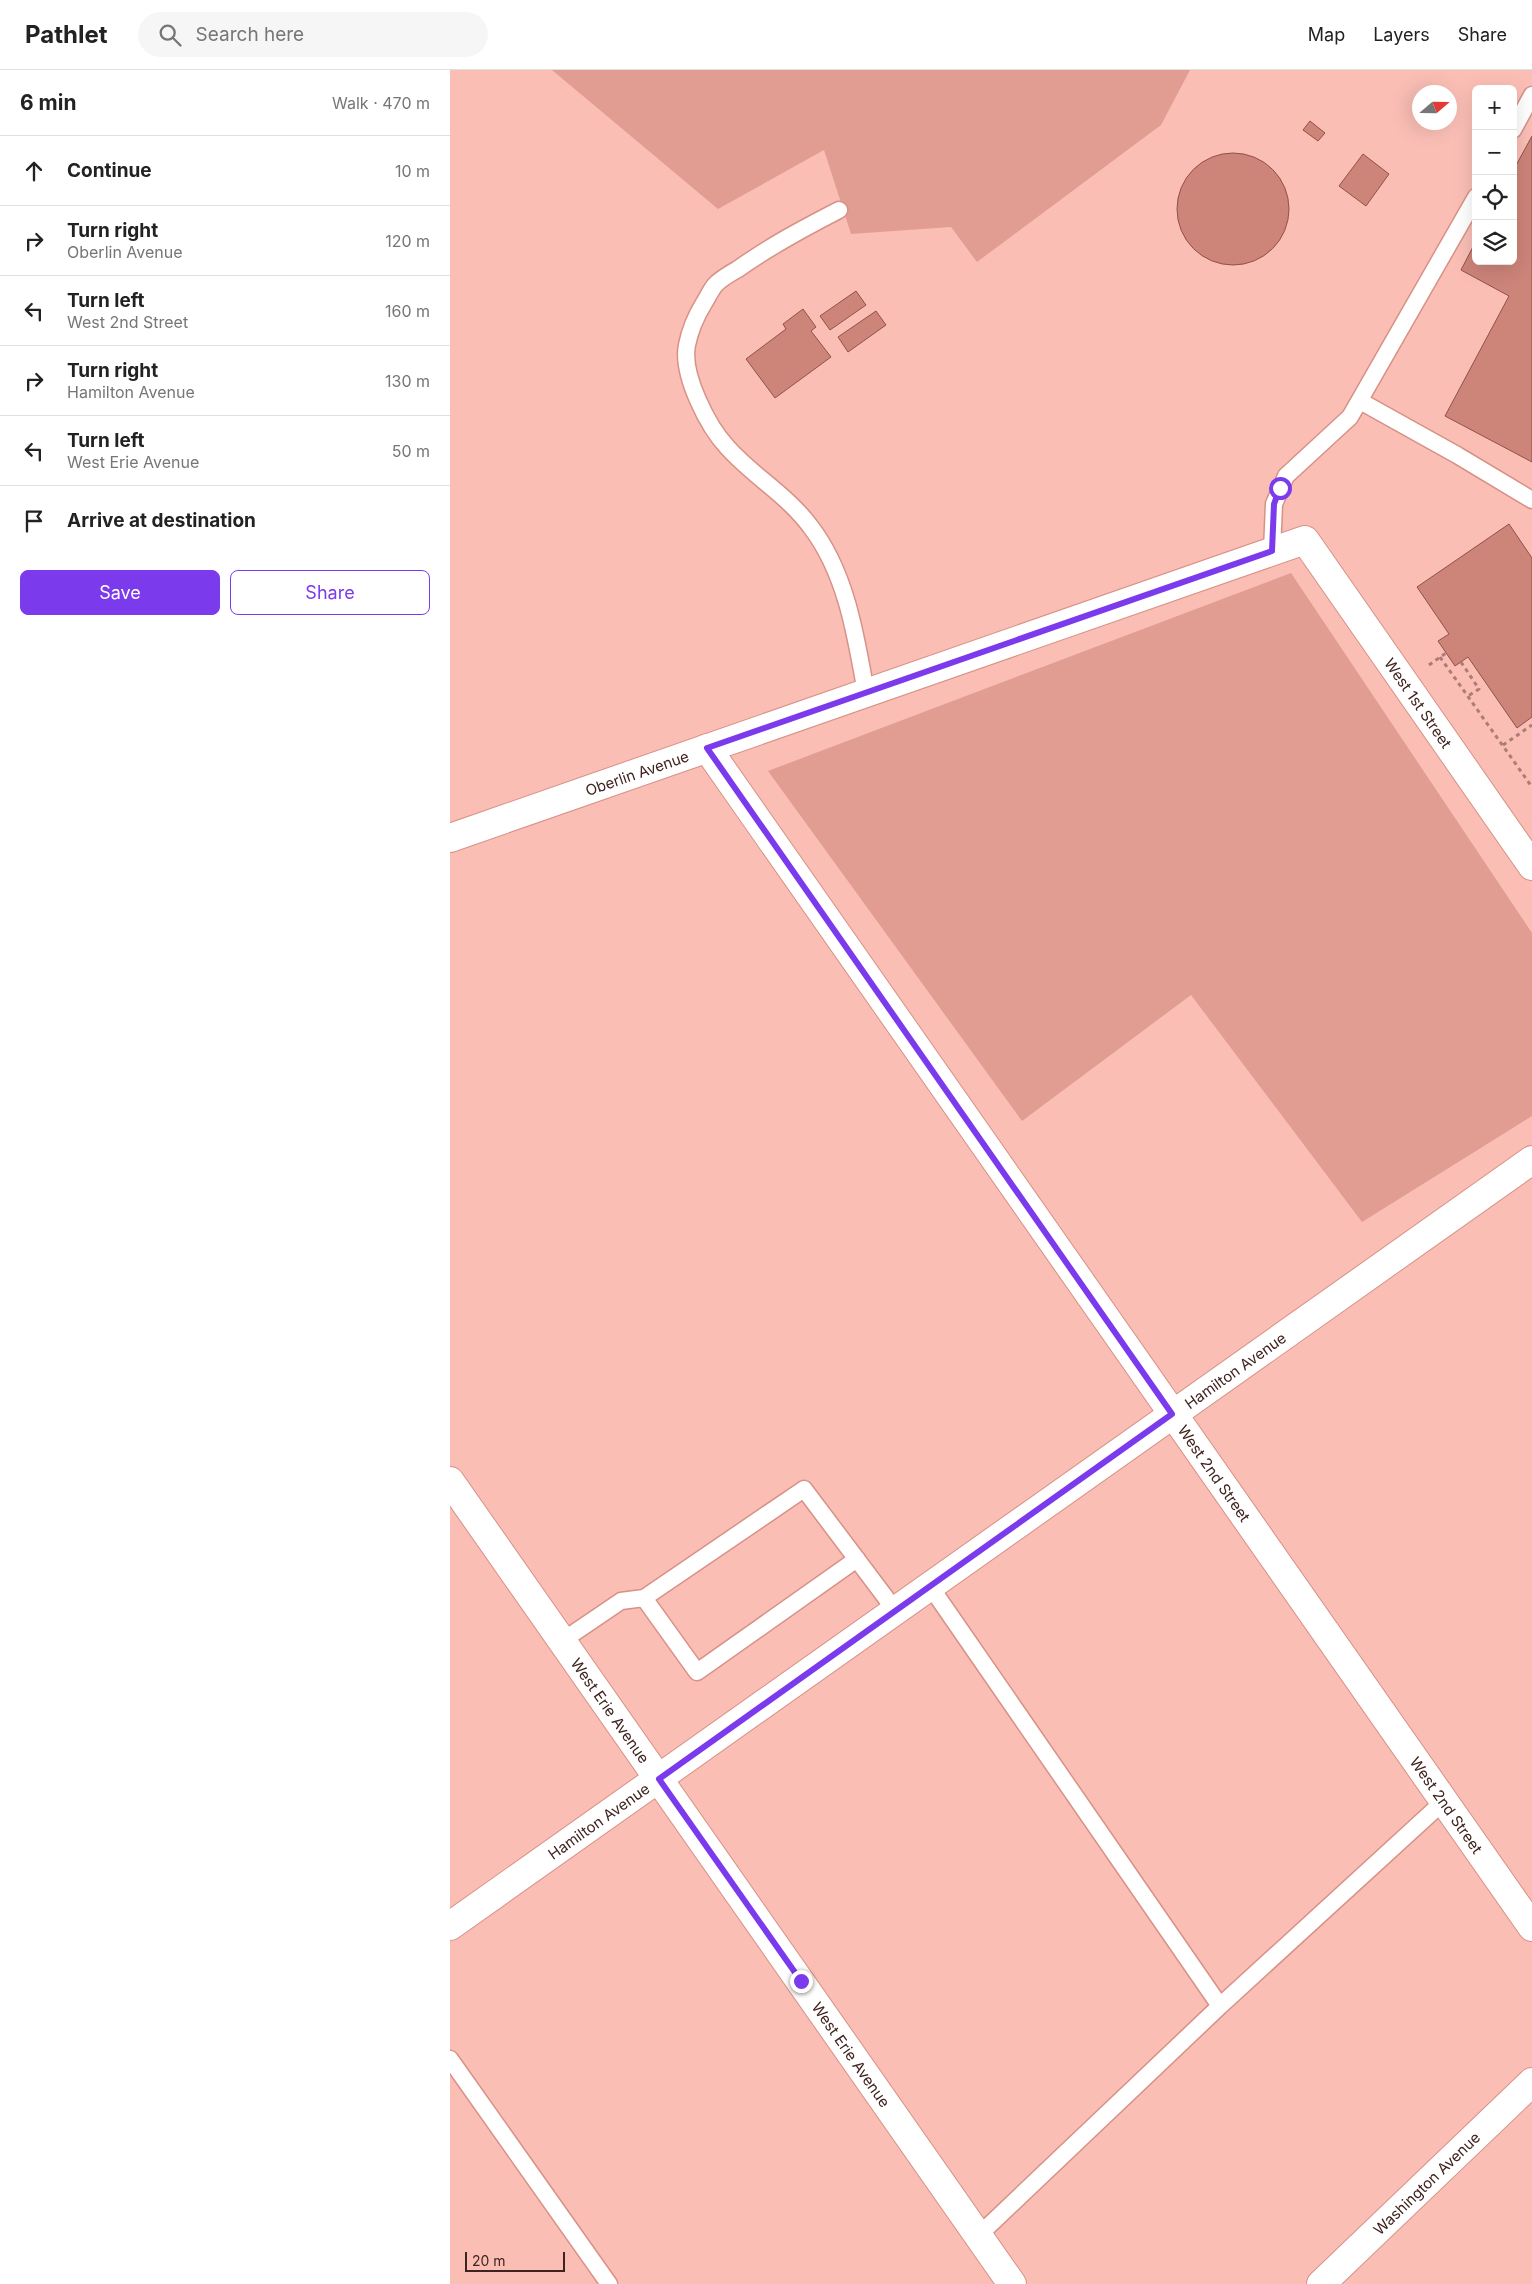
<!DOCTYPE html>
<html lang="en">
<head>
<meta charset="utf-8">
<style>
  :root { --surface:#fff; --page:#f6f6f6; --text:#222; --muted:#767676; --line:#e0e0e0; --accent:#7c3aed }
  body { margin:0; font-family:Inter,sans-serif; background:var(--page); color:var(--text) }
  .controls { position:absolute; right:15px; top:15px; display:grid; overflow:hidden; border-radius:8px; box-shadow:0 5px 20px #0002 }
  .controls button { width:45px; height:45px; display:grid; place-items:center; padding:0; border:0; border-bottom:1px solid var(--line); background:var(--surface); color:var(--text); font:25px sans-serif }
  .compass { position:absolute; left:962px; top:15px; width:45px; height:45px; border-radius:50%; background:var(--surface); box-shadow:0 5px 20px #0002; rotate:70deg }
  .scale { position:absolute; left:15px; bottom:12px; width:100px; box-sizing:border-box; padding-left:5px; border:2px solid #3f231f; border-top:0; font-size:14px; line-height:18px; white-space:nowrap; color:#3f231f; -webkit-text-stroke:4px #fabeb5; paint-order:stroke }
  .stop { position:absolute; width:15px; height:15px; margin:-11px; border:4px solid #7c3aed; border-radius:50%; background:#fff }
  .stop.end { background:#7c3aed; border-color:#fff; box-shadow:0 1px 5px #0008 }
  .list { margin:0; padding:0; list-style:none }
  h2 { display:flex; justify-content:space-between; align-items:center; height:65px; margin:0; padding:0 20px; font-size:21px }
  h2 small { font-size:16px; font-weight:400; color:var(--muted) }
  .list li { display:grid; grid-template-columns:32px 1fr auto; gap:15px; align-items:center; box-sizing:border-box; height:70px; padding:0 20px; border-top:1px solid var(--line) }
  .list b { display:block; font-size:19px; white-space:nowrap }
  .list p { margin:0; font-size:16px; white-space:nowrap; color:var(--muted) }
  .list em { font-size:16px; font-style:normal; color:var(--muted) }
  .actions { display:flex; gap:10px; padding:15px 20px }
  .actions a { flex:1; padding:11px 0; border:1px solid var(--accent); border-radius:8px; text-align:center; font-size:18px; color:var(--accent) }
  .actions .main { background:var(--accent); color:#fff }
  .icon { flex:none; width:28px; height:28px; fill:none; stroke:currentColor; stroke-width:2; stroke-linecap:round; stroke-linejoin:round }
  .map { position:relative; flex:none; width:1082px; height:2214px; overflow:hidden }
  header { display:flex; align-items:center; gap:30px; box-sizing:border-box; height:70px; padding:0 25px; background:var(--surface); border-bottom:1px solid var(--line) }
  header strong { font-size:24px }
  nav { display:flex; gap:28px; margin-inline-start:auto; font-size:18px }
  .search { width:350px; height:45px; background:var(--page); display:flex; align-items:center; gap:12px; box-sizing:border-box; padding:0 18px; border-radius:28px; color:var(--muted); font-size:19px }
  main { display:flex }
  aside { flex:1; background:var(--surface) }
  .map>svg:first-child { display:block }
  .green { fill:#e19d92 }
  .building { fill:#cd8479; stroke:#915148 }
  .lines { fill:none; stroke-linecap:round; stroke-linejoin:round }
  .lane-casing { stroke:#d89186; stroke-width:19 }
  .street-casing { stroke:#d89186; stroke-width:30 }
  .primary-casing { stroke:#d89186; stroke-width:30 }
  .path { stroke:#ac7d76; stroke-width:3; stroke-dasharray:4 4; stroke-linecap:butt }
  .lane { stroke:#fff; stroke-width:16 }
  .street { stroke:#fff; stroke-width:28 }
  .primary { stroke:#fff; stroke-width:28 }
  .route { stroke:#7c3aed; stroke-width:6 }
  .labels { text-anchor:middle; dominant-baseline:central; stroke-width:4; stroke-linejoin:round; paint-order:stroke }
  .street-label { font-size:15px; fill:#3f231f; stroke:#fabeb5 }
</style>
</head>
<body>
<header>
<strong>Pathlet</strong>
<div class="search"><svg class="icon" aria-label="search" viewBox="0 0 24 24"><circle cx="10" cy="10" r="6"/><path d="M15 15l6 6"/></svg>Search here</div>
<nav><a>Map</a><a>Layers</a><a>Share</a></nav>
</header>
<main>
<aside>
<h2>6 min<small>Walk · 470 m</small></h2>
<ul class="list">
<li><svg class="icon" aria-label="ahead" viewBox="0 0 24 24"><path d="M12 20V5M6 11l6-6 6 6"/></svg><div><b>Continue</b></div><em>10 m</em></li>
<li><svg class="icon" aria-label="right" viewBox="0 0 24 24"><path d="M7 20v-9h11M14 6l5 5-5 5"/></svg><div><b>Turn right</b><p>Oberlin Avenue</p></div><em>120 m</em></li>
<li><svg class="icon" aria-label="left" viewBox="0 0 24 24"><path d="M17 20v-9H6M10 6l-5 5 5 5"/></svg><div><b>Turn left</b><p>West 2nd Street</p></div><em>160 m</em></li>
<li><svg class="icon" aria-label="right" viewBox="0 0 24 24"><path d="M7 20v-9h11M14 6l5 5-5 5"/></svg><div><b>Turn right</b><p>Hamilton Avenue</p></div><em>130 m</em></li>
<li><svg class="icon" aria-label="left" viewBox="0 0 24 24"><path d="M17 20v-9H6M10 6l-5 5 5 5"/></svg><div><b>Turn left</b><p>West Erie Avenue</p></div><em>50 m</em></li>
<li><svg class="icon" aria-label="arrive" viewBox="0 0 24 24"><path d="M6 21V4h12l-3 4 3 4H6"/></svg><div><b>Arrive at destination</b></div></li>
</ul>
<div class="actions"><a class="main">Save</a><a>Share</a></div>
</aside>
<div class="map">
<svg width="1082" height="2214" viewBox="0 0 1082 2214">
  <rect width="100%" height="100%" fill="#fabeb5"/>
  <!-- green -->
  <path class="green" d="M 102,0 L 740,0 L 711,55 L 527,192 L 501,157 L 401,164 L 374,80 L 268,139 Z
    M 841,503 L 1082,863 L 1082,1046 L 912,1152 L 741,925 L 572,1051 L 318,701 Z"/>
  <!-- building -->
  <path class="building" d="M 860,51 L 875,63 L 868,71 L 853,60 Z
    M 1082,66 L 1082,392 L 995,346 L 1059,226 L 1011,200 L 1026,171 L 1026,191 L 1063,191 L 1063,101 Z
    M727 139a56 56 0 1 1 112 0a56 56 0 1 1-112 0Z
    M 913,84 L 939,104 L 916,136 L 889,116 Z
    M 406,221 L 416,235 L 380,260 L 370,246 Z
    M 353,239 L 366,257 L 361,261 L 381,287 L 325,328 L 296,289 L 336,259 L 333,254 Z
    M 426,241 L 436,255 L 398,282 L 388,267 Z
    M 1059,454 L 1082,488 L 1082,647 L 1067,658 L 1018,587 L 1005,596 L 988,571 L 999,564 L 967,517 Z"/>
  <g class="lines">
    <defs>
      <path id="lane" d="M 1063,60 L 1082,25
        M 389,140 C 354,158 320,176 288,199 C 281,203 272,208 266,214 C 261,219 258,227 254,233 C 246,246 240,260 237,275 C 231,304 258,357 278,378 C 303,406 337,425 360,456 C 396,502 406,566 416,623
        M 910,331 L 1007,385 L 1082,430
        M 822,481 L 824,434 L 836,406 L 900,347 L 1026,127
        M 480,1516 L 770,1936 L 993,1732
        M 194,1528 L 247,1602 L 407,1489
        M 112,1571 L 171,1531 L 194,1528 L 354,1419 L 445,1540
        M 0,1989 L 159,2214
        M 528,2166 L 770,1936"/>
      <g id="street">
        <path id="s1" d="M 257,678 L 1082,1857"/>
        <path id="s2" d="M 0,768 L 855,470 L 1082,796"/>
        <path id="s3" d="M 0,1856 L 1082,1090"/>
        <path id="s4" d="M 871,2214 L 1082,2012"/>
      </g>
      <g id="primary">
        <path id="s5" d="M 0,1411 L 562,2214"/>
      </g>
    </defs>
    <!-- lane casing -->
    <use href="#lane" class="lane-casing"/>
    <!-- street casing -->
    <use href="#street" class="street-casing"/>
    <!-- primary casing -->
    <use href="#primary" class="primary-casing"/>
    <!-- path -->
    <path class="path" d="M 990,587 L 1082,717
      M 1011,592 L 1029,619 L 1018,626
      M 979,595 L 996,583
      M 1053,675 L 1082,655"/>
    <!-- lane -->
    <use href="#lane" class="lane"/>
    <!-- street -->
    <use href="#street" class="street"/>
    <!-- primary -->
    <use href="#primary" class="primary"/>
  </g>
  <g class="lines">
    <!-- route -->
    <path class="route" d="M 351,1911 L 209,1709 L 722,1344 L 257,678 L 822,481 L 824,434 L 830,418"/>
  </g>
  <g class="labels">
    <!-- street labels -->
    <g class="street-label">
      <text stroke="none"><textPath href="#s2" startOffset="1104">West 1st Street</textPath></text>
      <text stroke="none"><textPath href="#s2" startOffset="198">Oberlin Avenue</textPath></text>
      <text stroke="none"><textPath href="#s3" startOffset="962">Hamilton Avenue</textPath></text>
      <text stroke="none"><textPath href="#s1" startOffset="885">West 2nd Street</textPath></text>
      <text stroke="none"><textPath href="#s5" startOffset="280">West Erie Avenue</textPath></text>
      <text stroke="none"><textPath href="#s1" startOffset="1290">West 2nd Street</textPath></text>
      <text stroke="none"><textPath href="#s3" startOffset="182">Hamilton Avenue</textPath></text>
      <text stroke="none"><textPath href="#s5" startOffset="700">West Erie Avenue</textPath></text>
      <text stroke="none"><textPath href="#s4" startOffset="146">Washington Avenue</textPath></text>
    </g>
  </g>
</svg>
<div class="controls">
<button>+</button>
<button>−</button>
<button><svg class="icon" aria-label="locate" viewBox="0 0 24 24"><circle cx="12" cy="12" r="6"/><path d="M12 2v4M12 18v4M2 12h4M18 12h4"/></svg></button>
<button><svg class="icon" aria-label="layers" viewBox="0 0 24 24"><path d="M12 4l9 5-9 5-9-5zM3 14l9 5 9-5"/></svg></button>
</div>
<svg class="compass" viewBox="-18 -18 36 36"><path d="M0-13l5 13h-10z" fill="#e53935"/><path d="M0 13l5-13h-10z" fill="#767676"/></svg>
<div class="scale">20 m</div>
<div class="stop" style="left:830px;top:418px"></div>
<div class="stop end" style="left:351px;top:1911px"></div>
</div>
</main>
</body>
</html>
